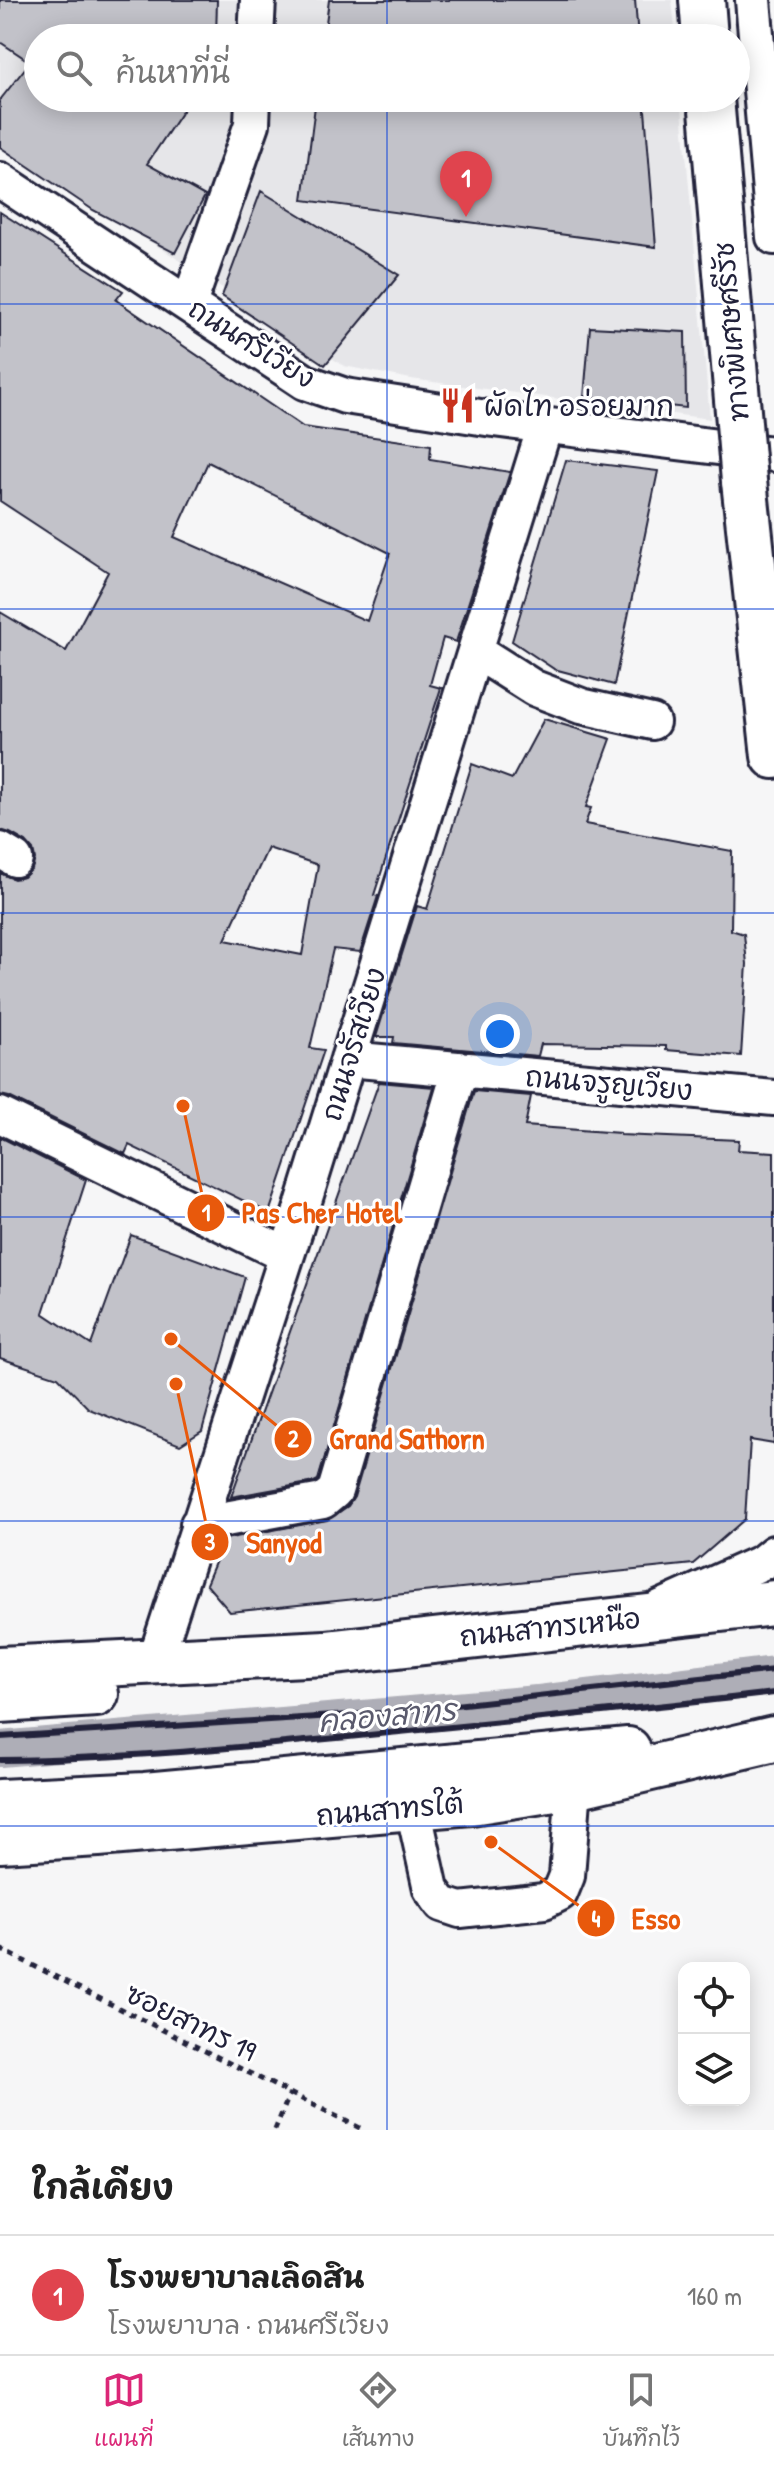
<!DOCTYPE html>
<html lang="th">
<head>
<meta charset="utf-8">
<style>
  :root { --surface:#fff; --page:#f2f2f2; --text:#222; --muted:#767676; --line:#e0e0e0; --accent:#db2777 }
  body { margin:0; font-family:"Patrick Hand","Playpen Sans Thai",sans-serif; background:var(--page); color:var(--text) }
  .controls { position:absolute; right:24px; bottom:24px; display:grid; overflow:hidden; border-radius:16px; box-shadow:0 4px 20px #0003 }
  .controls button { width:72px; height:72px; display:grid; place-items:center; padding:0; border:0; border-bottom:2px solid var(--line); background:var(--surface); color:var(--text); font:40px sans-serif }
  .you { position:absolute; left:500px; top:1034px; width:28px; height:28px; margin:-20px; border:6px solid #fff; border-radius:50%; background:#1a73e8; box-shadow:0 0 0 12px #1a73e833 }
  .badge { display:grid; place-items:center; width:52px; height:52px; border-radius:50%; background:var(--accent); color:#fff; font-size:26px; font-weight:700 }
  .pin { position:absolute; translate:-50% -66px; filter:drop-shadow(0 2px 4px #0008) }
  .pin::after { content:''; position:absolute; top:42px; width:28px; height:24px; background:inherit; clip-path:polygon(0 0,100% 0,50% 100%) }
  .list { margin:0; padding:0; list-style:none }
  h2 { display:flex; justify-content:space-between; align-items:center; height:104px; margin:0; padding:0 32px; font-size:34px }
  h2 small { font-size:26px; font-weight:400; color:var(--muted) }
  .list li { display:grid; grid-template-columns:52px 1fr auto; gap:24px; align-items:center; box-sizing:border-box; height:120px; padding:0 32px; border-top:2px solid var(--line) }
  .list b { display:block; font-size:30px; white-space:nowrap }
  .list p { margin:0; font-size:26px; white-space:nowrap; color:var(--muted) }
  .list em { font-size:26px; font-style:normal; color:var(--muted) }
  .icon { flex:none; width:44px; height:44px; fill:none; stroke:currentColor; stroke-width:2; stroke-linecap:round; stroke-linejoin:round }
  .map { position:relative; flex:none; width:774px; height:2130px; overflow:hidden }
  .search { position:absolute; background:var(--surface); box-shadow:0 4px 20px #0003; left:24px; right:24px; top:24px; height:88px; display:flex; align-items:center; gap:20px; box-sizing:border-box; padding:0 28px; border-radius:44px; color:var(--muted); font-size:30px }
  .sheet { height:224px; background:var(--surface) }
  nav { display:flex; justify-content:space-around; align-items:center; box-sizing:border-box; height:112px; border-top:2px solid var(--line); background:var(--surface); font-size:22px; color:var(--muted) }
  nav a { display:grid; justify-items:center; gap:4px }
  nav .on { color:var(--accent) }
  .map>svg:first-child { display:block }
  .built { fill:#e6e6e9 }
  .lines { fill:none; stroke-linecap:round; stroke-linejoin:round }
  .canal { stroke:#aeaeb7; stroke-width:36 }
  .building { fill:#c2c2c9; stroke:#22223b; stroke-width:2; fill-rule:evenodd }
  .minor-casing { stroke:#22223b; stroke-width:40 }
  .major-casing { stroke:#22223b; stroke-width:50 }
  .highway-casing { stroke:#22223b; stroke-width:50 }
  .path { stroke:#22223b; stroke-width:5; stroke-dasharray:6 6; stroke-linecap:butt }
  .minor { stroke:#fff; stroke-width:34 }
  .major { stroke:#fff; stroke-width:44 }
  .highway { stroke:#fff; stroke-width:44 }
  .rail { stroke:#22223b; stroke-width:6 }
  .highway-bridge-casing { stroke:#22223b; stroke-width:50; stroke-linecap:butt }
  .highway-bridge { stroke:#fff; stroke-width:44 }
  .grid { fill:none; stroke:#1d4ed8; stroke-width:2; stroke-opacity:0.55 }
  .labels { text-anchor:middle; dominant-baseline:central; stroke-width:6; stroke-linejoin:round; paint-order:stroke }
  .street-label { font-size:28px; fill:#22223b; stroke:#fff }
  .poi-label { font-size:28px; fill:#22223b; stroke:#fff; text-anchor:start }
  .water-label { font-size:30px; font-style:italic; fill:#5a5a6d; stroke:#fff }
  .leader { fill:none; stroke:#e8590c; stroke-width:3 }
  .callout-dot { fill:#e8590c; stroke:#fff; stroke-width:3 }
  .mark-label { font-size:24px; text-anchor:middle; font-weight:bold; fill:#fff }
  .callout-label { font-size:30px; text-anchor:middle; font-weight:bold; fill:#e8590c; stroke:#fff; stroke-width:6; stroke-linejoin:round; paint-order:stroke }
</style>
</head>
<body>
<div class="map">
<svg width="774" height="2130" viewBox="0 0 774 2130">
  <rect width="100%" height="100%" fill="#f6f6f7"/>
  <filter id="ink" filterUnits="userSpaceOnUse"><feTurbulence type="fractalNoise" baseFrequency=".0125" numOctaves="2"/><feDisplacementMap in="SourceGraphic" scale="16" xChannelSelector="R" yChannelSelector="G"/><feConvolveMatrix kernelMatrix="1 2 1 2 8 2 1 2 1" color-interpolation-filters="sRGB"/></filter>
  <g filter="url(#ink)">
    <!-- built -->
    <path class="built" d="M 0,0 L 672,0 L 676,38 L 38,38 L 38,98 L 681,98 L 710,419 L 411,379 L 344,366 L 0,145 Z"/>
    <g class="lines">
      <!-- canal -->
      <path class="canal" d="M 0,1749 L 537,1703 L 774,1674"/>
    </g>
    <!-- building -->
    <path class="building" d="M 0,0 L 217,0 L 216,38 L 38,38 L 38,98 L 191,98 L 147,164 L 205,196 L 175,253 L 93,210 L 0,147 L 0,100 L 30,62 L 0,42 Z
      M 329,0 L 635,0 L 638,38 L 324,38 Z
      M 316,98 L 644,98 L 656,247 L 303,200 Z
      M 261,191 L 399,275 L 325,365 L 222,296 Z
      M 0,212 L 123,291 L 116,300 L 303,427 L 431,445 L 430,459 L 510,472 L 456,642 L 443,638 L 430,685 L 441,688 L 374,895 L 378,896 L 360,952 L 333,949 L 310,1048 L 324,1050 L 269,1213 L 129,1145 L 125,1154 L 9,1097 L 0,1095 L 0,873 L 14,879 L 24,877 L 32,869 L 35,859 L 33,850 L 26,842 L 10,833 L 0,830 L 0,612 L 66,651 L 108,572 L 0,501 ZM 208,462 L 390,553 L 367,621 L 174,537 ZM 268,848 L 318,865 L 302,955 L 225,940 Z
      M 590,327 L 685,332 L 686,408 L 584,397 Z
      M 566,460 L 658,471 L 614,685 L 554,669 L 512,641 Z
      M 544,719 L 611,739 L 586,807 L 591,808 L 585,824 L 732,851 L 731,930 L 744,934 L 747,964 L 741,1056 L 666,1050 L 666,1046 L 541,1044 L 538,1056 L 393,1043 L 394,1037 L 376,1037 L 417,906 L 427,909 L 472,764 L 512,779 Z
      M 379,1082 L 434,1087 L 318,1480 L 314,1482 L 231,1497 Z
      M 474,1091 L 531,1096 L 525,1126 L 620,1133 L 620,1135 L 739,1140 L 738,1150 L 774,1152 L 774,1444 L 750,1440 L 745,1519 L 693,1564 L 230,1612 L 206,1584 L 225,1539 L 327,1520 L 348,1506 L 354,1497 Z
      M 0,1137 L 86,1180 L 43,1313 L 91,1345 L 131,1235 L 245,1277 L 202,1431 L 180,1445 L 89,1409 L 58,1377 L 0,1358 Z"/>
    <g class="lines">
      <defs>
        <path id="minor" d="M 753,0 L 774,237
          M 256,38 L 258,0
          M 0,180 L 305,382 L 345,396 L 493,419 L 774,454
          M 189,304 L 252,124 L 253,98
          M 476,651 L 534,688 L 581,706 L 652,722
          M 0,850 L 15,859
          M 348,1059 L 774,1098
          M 0,1115 L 286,1255
          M 198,1524 L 323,1501 L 335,1491 L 460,1069
          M 660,1608 L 763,1562 L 774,1553
          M 155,1661 L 295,1230 L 545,426
          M 413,1808 L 431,1889 L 442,1904 L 460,1910 L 544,1901 L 560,1893 L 567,1876 L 574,1786"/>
        <path id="major" d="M 0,1669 L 326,1653 L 774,1603
          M 0,1700 L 96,1694
          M 0,1802 L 145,1795 L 628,1750
          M 0,1840 L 98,1834 L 471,1802 L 574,1786 L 774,1739"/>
        <path id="highway" d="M 702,0 L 705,38
          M 744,481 L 774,756"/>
      </defs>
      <!-- minor casing -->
      <use href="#minor" class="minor-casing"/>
      <!-- major casing -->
      <use href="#major" class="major-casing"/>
      <!-- highway casing -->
      <use href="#highway" class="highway-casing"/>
      <!-- path -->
      <path class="path" d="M 0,1949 L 364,2130
        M 275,2130 L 290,2093"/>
      <!-- minor -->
      <use href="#minor" class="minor"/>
      <!-- major -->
      <use href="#major" class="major"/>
      <!-- highway -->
      <use href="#highway" class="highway"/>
      <!-- rail -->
      <path class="rail" d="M 0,1737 L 382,1713 L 774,1670
        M 0,1760 C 124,1759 246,1747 369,1735 C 504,1722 639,1709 774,1693"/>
      <defs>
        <path id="highway-bridge" d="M 711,98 L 744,481"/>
      </defs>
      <!-- highway-bridge casing -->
      <use href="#highway-bridge" class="highway-bridge-casing"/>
      <!-- highway-bridge -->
      <use href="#highway-bridge" class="highway-bridge"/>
    </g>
  </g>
  <!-- grid -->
  <path class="grid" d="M 387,0 L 387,38M 387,98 L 387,2130M 0,304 L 774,304M 0,609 L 774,609M 0,913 L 774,913M 0,1217 L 774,1217M 0,1521 L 774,1521M 0,1826 L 774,1826"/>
  <!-- icons -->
  <defs>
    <symbol id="restaurant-bare" viewBox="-9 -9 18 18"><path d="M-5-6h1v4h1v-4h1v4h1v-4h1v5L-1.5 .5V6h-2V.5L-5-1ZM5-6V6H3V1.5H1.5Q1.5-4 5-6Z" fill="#c8321e" stroke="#fff" stroke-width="2.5" paint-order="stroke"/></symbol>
  </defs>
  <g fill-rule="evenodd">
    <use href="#restaurant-bare" x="432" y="380" width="51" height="51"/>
  </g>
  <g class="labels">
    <!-- street labels -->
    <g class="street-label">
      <text transform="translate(731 332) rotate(-95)">ทางพิเศษศรีรัช</text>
      <text transform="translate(252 343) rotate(32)">ถนนศรีเวียง</text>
      <text transform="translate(353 1044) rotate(-73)">ถนนจรัสเวียง</text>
      <text transform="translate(609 1083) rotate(5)">ถนนจรูญเวียง</text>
      <text transform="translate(550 1627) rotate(-6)">ถนนสาทรเหนือ</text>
      <text transform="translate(390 1809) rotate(-5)">ถนนสาทรใต้</text>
      <text transform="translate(191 2022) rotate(26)">ซอยสาทร 19</text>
    </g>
    <!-- poi labels -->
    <g class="poi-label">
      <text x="484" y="406">ผัดไท อร่อยมาก</text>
    </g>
    <!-- water labels -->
    <g class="water-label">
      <text transform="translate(387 1715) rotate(-5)">คลองสาทร</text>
    </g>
  </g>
  <!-- callouts -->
  <path class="leader" d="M183 1106L206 1213M171 1339L293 1439M176 1384L210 1542M491 1842L596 1918"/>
  <g class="callout-dot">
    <circle cx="183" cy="1106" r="8"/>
    <circle cx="171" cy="1339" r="8"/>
    <circle cx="176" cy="1384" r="8"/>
    <circle cx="491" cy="1842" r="8"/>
    <circle cx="206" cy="1213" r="20"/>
    <circle cx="293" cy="1439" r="20"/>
    <circle cx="210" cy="1542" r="20"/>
    <circle cx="596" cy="1918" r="20"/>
  </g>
  <g class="mark-label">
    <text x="206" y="1221">1</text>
    <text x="293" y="1447">2</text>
    <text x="210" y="1550">3</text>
    <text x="596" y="1927">4</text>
  </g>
  <g class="callout-label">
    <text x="322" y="1223">Pas Cher Hotel</text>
    <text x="407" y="1449">Grand Sathorn</text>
    <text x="284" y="1553">Sanyod</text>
    <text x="656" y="1929">Esso</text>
  </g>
</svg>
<div class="controls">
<button><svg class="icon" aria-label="locate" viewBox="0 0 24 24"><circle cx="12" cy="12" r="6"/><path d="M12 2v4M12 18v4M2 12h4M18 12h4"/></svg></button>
<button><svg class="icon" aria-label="layers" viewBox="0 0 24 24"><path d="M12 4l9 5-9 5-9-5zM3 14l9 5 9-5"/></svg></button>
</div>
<div class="you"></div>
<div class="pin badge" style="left:466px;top:217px;background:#e0444e">1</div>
<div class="search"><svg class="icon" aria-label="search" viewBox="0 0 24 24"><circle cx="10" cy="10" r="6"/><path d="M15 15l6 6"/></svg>ค้นหาที่นี่</div>
</div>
<section class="sheet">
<h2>ใกล้เคียง<small></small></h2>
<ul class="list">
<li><span class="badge" style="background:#e0444e">1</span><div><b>โรงพยาบาลเลิดสิน</b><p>โรงพยาบาล · ถนนศรีเวียง</p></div><em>160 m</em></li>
</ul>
</section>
<nav>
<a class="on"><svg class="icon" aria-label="map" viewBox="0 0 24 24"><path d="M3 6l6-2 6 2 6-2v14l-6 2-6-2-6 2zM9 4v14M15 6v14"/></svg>แผนที่</a>
<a><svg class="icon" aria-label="directions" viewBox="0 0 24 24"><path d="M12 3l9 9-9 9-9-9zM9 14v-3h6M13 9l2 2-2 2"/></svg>เส้นทาง</a>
<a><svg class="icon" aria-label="saved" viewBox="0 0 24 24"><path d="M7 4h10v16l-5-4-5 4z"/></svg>บันทึกไว้</a>
</nav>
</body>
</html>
